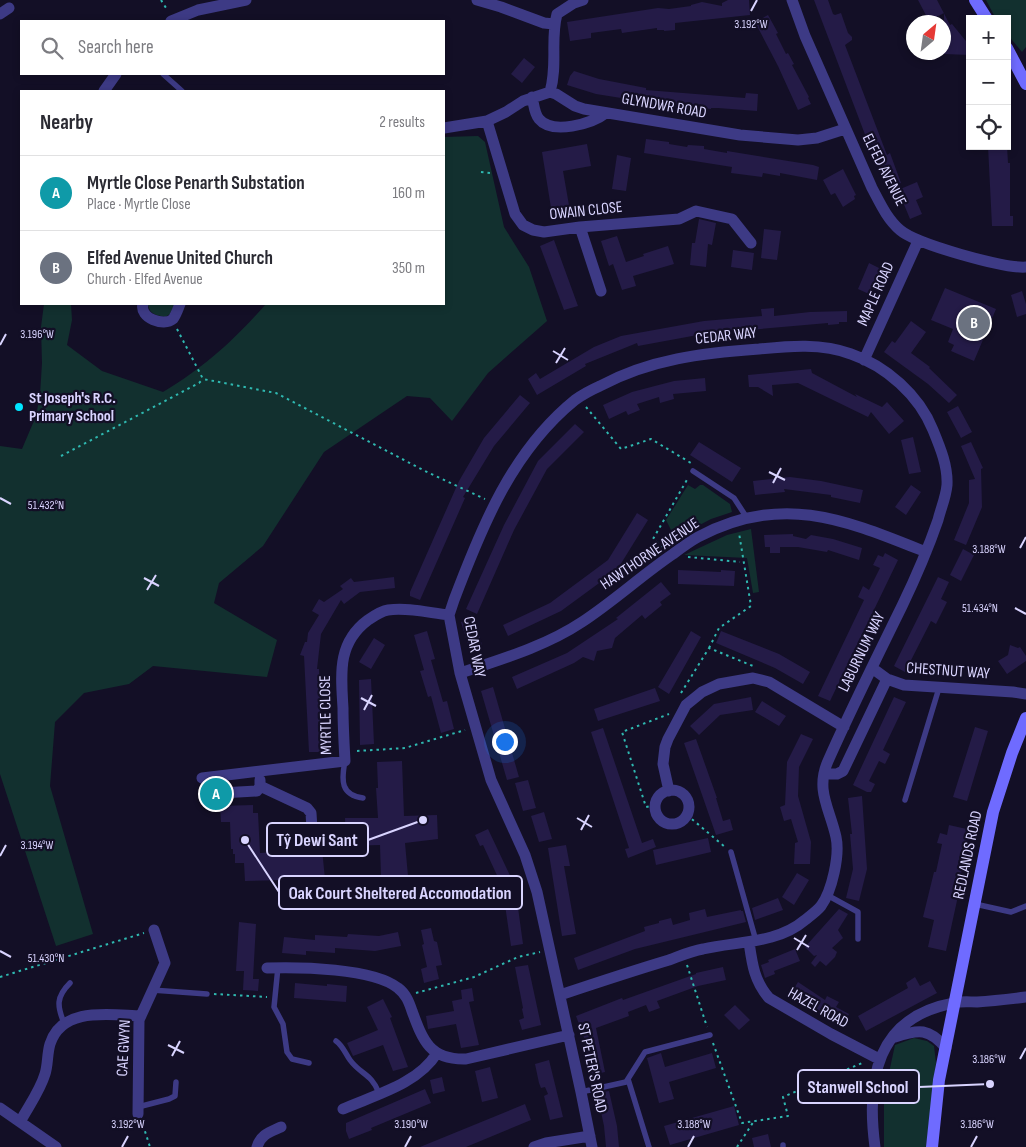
<!DOCTYPE html>
<html lang="en">
<head>
<meta charset="utf-8">
<style>
  :root { --surface:#fff; --page:#f7f7f7; --text:#2b2b33; --muted:#7c7c81; --line:#e1e1e2; --accent:#b45309 }
  body { margin:0; font-family:"Sofia Sans Condensed",sans-serif; background:var(--page); color:var(--text) }
  .controls { position:absolute; right:15px; top:15px; display:grid; overflow:hidden; border-radius:0px; box-shadow:0 2px 8px #0003 }
  .controls button { width:45px; height:45px; display:grid; place-items:center; padding:0; border:0; border-bottom:1px solid var(--line); background:var(--surface); color:var(--text); font:25px sans-serif }
  .compass { position:absolute; left:906px; top:15px; width:45px; height:45px; border-radius:50%; background:var(--surface); box-shadow:0 2px 8px #0003; rotate:29deg }
  .you { position:absolute; left:504px; top:741px; width:18px; height:18px; margin:-12px; border:4px solid #fff; border-radius:50%; background:#1a73e8; box-shadow:0 0 0 8px #1a73e833 }
  .badge { display:grid; place-items:center; width:32px; height:32px; border-radius:50%; background:var(--accent); color:#fff; font-size:16px; font-weight:700 }
  .pin { position:absolute; translate:-50% -50%; border:2px solid #fff; box-shadow:0 1px 5px #0006 }
  .list { margin:0; padding:0; list-style:none }
  h2 { display:flex; justify-content:space-between; align-items:center; height:65px; margin:0; padding:0 20px; font-size:21px }
  h2 small { font-size:16px; font-weight:400; color:var(--muted) }
  .list li { display:grid; grid-template-columns:32px 1fr auto; gap:15px; align-items:center; box-sizing:border-box; height:75px; padding:0 20px; border-top:1px solid var(--line) }
  .list b { display:block; font-size:19px; white-space:nowrap }
  .list p { margin:0; font-size:16px; white-space:nowrap; color:var(--muted) }
  .list em { font-size:16px; font-style:normal; color:var(--muted) }
  .icon { flex:none; width:28px; height:28px; fill:none; stroke:currentColor; stroke-width:2; stroke-linecap:round; stroke-linejoin:round }
  .map { position:relative; flex:none; width:1026px; height:1147px; overflow:hidden }
  .search { position:absolute; background:var(--surface); box-shadow:0 2px 8px #0003; left:20px; top:20px; width:425px; height:55px; display:flex; align-items:center; gap:12px; box-sizing:border-box; padding:0 18px; border-radius:0px; color:var(--muted); font-size:19px }
  .panel { position:absolute; background:var(--surface); box-shadow:0 2px 8px #0003; left:20px; top:90px; width:425px; height:215px; border-radius:0px }
  .map>svg:first-child { display:block }
  .green { fill:#12302f }
  .building { fill:#241b47 }
  .lines { fill:none; stroke-linecap:round; stroke-linejoin:round }
  .path { stroke:#2fb8b0; stroke-width:2; stroke-dasharray:2.5 4; stroke-linecap:butt }
  .service { stroke:#3d3a85; stroke-width:5.5 }
  .minor { stroke:#3d3a85; stroke-width:11 }
  .secondary { stroke:#6f6bff; stroke-width:12 }
  .ticks { fill:none; stroke:#d9d4ff; stroke-width:2 }
  .poi-dot { fill:#00e5ff; stroke:#130f26; stroke-width:2 }
  .labels { text-anchor:middle; dominant-baseline:central; stroke-width:4.5; stroke-linejoin:round; paint-order:stroke }
  .street-label { font-size:16px; fill:#d9d4ff; stroke:#130f26 }
  .poi-label { font-size:16px; font-weight:bold; fill:#d9d4ff; stroke:#130f26; text-anchor:start }
  .ticks-label { font-size:12px; text-anchor:middle; fill:#d9d4ff; stroke:#130f26; stroke-width:4.5; stroke-linejoin:round; paint-order:stroke }
  .leader { fill:none; stroke:#d9d4ff; stroke-width:2 }
  .callout-dot { fill:#d9d4ff; stroke:#130f26; stroke-width:2 }
  .callout { fill:#130f26; stroke:#d9d4ff; stroke-width:2 }
  .callout-label { font-size:18px; text-anchor:middle; font-weight:bold; fill:#d9d4ff }
</style>
</head>
<body>
<div class="map">
<svg width="1026" height="1147" viewBox="0 0 1026 1147">
  <rect width="100%" height="100%" fill="#130f26"/>
  <!-- green -->
  <path class="green" d="M 986,0 L 1026,0 L 1026,47 L 1022,52 L 1007,34 L 1007,19 L 996,19 Z
    M 478,136 L 485,142 L 504,227 L 529,267 L 547,321 L 488,373 L 452,421 L 430,398 L 407,396 L 324,452 L 263,546 L 219,583 L 214,603 L 277,640 L 267,677 L 153,666 L 129,684 L 84,693 L 55,722 L 50,786 L 93,934 L 56,946 L 0,774 L 0,446 L 22,449 L 36,416 L 40,395 L 42,363 L 41,327 L 44,304 L 71,304 L 72,320 L 67,345 L 102,371 L 163,392 C 205,367 234,340 266,304 L 444,304 L 444,137 Z
    M 148,304 L 175,304 L 170,314 L 165,317 C 156,315 149,314 148,304 Z
    M 688,485 L 695,489 L 700,485 L 703,485 L 730,504 L 732,512 L 711,519 L 675,538 L 666,520 Z
    M 751,529 L 759,592 L 753,593 L 747,558 L 684,555 L 727,535 Z
    M 914,1038 L 927,1041 L 934,1046 L 936,1063 L 926,1147 L 884,1147 L 884,1096 L 895,1045 Z"/>
  <!-- building -->
  <path class="building" d="M 728,0 L 749,0 L 750,15 L 675,23 L 675,30 L 664,31 L 664,30 L 657,30 L 657,28 L 622,33 L 621,29 L 591,33 L 591,38 L 570,41 L 567,22 L 658,8 L 669,9 L 691,6 L 691,5 L 702,2 L 722,6 L 722,3 Z
    M 814,0 L 828,0 L 833,14 L 835,15 L 841,13 L 848,33 L 852,37 L 852,40 L 845,45 L 887,155 L 890,153 L 901,183 L 889,187 L 876,152 L 872,153 Z
    M 918,0 L 937,0 L 950,25 L 952,24 L 970,46 L 970,55 L 944,54 L 944,13 L 929,21 Z
    M 768,15 L 778,33 L 776,34 L 786,54 L 788,53 L 794,64 L 792,65 L 809,97 L 808,98 L 811,104 L 798,110 L 778,66 L 755,22 Z
    M 524,58 L 535,67 L 522,83 L 511,74 Z
    M 574,71 L 599,79 L 646,88 L 646,90 L 745,98 L 746,93 L 758,94 L 757,111 L 718,108 L 711,108 L 711,109 L 682,105 L 673,107 L 661,106 L 659,104 L 596,94 L 567,85 L 570,76 Z
    M 646,139 L 669,142 L 669,144 L 687,147 L 688,145 L 704,146 L 704,149 L 727,153 L 727,151 L 813,165 L 819,167 L 817,180 L 780,173 L 780,176 L 763,173 L 762,177 L 731,173 L 732,167 L 644,153 Z
    M 587,144 L 591,166 L 563,171 L 570,211 L 552,214 L 542,152 Z
    M 988,146 L 1007,146 L 1008,163 L 1010,163 L 1010,216 L 1013,216 L 1013,226 L 992,226 Z
    M 617,155 L 631,158 L 626,191 L 612,189 Z
    M 843,169 L 856,195 L 854,196 L 855,199 L 843,207 L 835,193 L 831,195 L 823,180 Z
    M 917,182 L 923,197 L 916,200 L 922,214 L 910,219 L 898,190 Z
    M 699,219 L 716,223 L 712,245 L 708,244 L 706,267 L 690,265 L 692,243 L 695,243 Z
    M 764,229 L 781,231 L 777,260 L 761,258 Z
    M 617,236 L 626,262 L 644,256 L 643,254 L 668,246 L 674,264 L 633,276 L 636,286 L 622,290 L 613,264 L 609,266 L 601,241 Z
    M 554,240 L 578,306 L 564,310 L 540,246 Z
    M 733,250 L 754,253 L 752,270 L 731,267 Z
    M 869,263 L 881,269 L 869,294 L 858,289 Z
    M 945,288 L 996,309 L 974,361 L 951,351 L 954,345 L 948,342 L 953,329 L 931,320 Z
    M 1022,291 L 1026,304 L 1026,314 L 1017,317 L 1011,295 Z
    M 774,308 L 774,316 L 810,312 L 847,311 L 847,322 L 839,322 L 839,324 L 828,325 L 828,323 L 703,334 L 638,346 L 637,343 L 585,364 L 586,366 L 537,395 L 528,379 L 536,373 L 540,379 L 594,347 L 621,336 L 704,321 L 762,316 L 761,309 Z
    M 911,321 L 926,332 L 911,353 L 930,367 L 929,368 L 957,395 L 949,403 L 928,384 L 884,352 L 892,341 L 895,343 Z
    M 811,369 L 812,373 L 857,397 L 855,394 L 882,407 L 887,402 L 904,421 L 889,434 L 871,412 L 868,417 L 798,383 L 772,385 L 773,396 L 758,387 L 749,387 L 748,375 Z
    M 705,378 L 706,391 L 673,394 L 674,399 L 660,403 L 659,397 L 637,404 L 640,410 L 628,415 L 626,411 L 609,419 L 603,405 L 632,392 L 674,381 Z
    M 520,395 L 530,403 L 494,446 L 463,497 L 465,498 L 420,600 L 410,596 L 410,592 L 459,481 L 484,438 Z
    M 958,406 L 972,432 L 961,438 L 947,412 Z
    M 575,424 L 584,432 L 547,469 L 514,530 L 477,614 L 466,609 L 504,525 L 538,461 Z
    M 913,437 L 921,472 L 909,474 L 901,440 Z
    M 699,442 L 741,468 L 732,482 L 690,455 Z
    M 971,442 L 983,468 L 981,469 L 982,507 L 966,545 L 954,540 L 969,503 L 969,480 L 975,479 L 961,446 Z
    M 790,477 L 821,481 L 863,490 L 860,503 L 831,497 L 831,495 L 784,489 L 785,492 L 755,495 L 753,481 Z
    M 911,485 L 921,492 L 906,515 L 895,507 Z
    M 637,513 L 648,520 L 617,570 L 561,611 L 508,636 L 503,625 L 550,603 L 608,560 Z
    M 793,534 L 793,536 L 806,539 L 811,535 L 833,539 L 862,548 L 859,560 L 828,550 L 827,552 L 798,547 L 780,547 L 780,553 L 770,553 L 770,547 L 765,547 L 764,535 Z
    M 963,549 L 974,555 L 961,581 L 950,575 Z
    M 885,553 L 898,560 L 830,701 L 818,696 L 864,600 L 858,597 L 863,586 L 869,590 L 880,568 L 873,565 L 878,555 L 883,557 Z
    M 678,570 L 721,572 L 721,570 L 735,571 L 734,586 L 678,584 Z
    M 394,577 L 395,588 L 360,592 L 344,604 L 341,600 L 321,634 L 317,669 L 319,669 L 322,752 L 309,752 L 304,656 L 300,655 L 305,642 L 307,642 L 308,633 L 319,615 L 312,611 L 319,599 L 324,602 L 343,589 L 340,586 L 351,578 L 354,582 Z
    M 938,577 L 949,582 L 941,599 L 947,602 L 936,624 L 931,621 L 905,672 L 894,666 Z
    M 661,582 L 671,594 L 660,602 L 662,605 L 645,619 L 642,615 L 615,638 L 612,648 L 597,651 L 594,661 L 583,657 L 574,663 L 517,689 L 512,677 L 567,653 L 618,619 L 616,618 Z
    M 474,618 L 482,645 L 469,648 L 461,622 Z
    M 427,631 L 435,659 L 431,660 L 443,702 L 447,701 L 454,729 L 441,733 L 431,696 L 428,697 L 420,671 L 424,670 L 414,635 Z
    M 691,631 L 701,637 L 669,694 L 658,687 Z
    M 721,631 L 779,654 L 810,672 L 803,684 L 775,668 L 716,643 Z
    M 374,638 L 385,645 L 371,669 L 359,662 Z
    M 1010,645 L 1018,648 L 1020,647 L 1026,656 L 1026,661 L 1007,674 L 998,661 L 1008,655 Z
    M 371,679 L 374,744 L 360,745 L 359,680 Z
    M 493,687 L 519,777 L 507,780 L 481,691 Z
    M 655,688 L 660,701 L 598,721 L 594,709 Z
    M 751,697 L 753,710 L 720,715 L 699,735 L 690,726 L 714,704 Z
    M 894,697 L 906,702 L 883,750 L 890,754 L 885,764 L 879,761 L 869,781 L 875,784 L 871,792 L 867,792 L 853,785 Z
    M 762,701 L 786,716 L 779,726 L 755,712 Z
    M 975,727 L 988,731 L 967,801 L 953,797 Z
    M 603,728 L 642,843 L 653,839 L 656,847 L 628,858 L 625,849 L 629,848 L 591,732 Z
    M 801,734 L 813,739 L 799,767 L 798,796 L 811,842 L 810,864 L 794,864 L 795,843 L 798,842 L 791,819 L 784,821 L 780,807 L 785,805 L 787,762 Z
    M 696,739 L 717,798 L 716,798 L 723,821 L 730,819 L 733,830 L 716,835 L 684,743 Z
    M 402,761 L 404,816 L 437,815 L 438,839 L 405,843 L 408,876 L 381,876 L 380,845 L 346,846 L 345,818 L 378,818 L 376,788 L 378,788 L 377,762 Z
    M 528,780 L 536,808 L 523,811 L 515,783 Z
    M 862,796 L 867,869 L 859,901 L 846,898 L 853,869 L 850,834 L 852,834 L 848,798 Z
    M 253,805 L 253,813 L 258,813 L 260,853 L 307,850 L 313,853 L 322,849 L 325,879 L 245,881 L 244,863 L 235,863 L 235,854 L 233,854 L 233,849 L 231,849 L 230,822 L 221,822 L 220,806 Z
    M 544,812 L 552,839 L 539,842 L 531,816 Z
    M 949,825 L 971,830 L 956,896 L 958,896 L 946,951 L 928,947 L 934,920 L 923,917 L 934,872 L 936,872 L 942,844 L 937,843 L 940,833 L 947,835 Z
    M 488,829 L 515,886 L 523,944 L 511,946 L 505,905 L 500,906 L 498,896 L 503,896 L 501,884 L 483,845 L 480,846 L 475,835 Z
    M 708,838 L 711,852 L 656,865 L 653,850 Z
    M 566,845 L 570,866 L 564,866 L 576,934 L 562,936 L 548,848 Z
    M 797,873 L 809,880 L 794,905 L 782,897 Z
    M 778,898 L 783,910 L 755,920 L 752,908 Z
    M 705,909 L 707,917 L 741,910 L 741,911 L 743,911 L 746,922 L 635,949 L 578,970 L 574,958 L 645,931 L 644,927 L 659,923 L 659,921 L 671,918 L 673,925 L 690,920 L 689,913 Z
    M 839,909 L 848,914 L 838,930 L 843,938 L 832,948 L 837,952 L 835,957 L 826,966 L 820,961 L 815,967 L 811,963 L 817,955 L 814,956 L 805,947 Z
    M 239,922 L 256,924 L 253,979 L 259,979 L 258,991 L 243,990 L 244,971 L 236,971 Z
    M 431,928 L 434,941 L 437,942 L 442,965 L 436,966 L 439,979 L 424,983 L 421,969 L 427,967 L 422,945 L 424,944 L 421,930 Z
    M 398,932 L 401,946 L 375,951 L 335,948 L 335,953 L 306,951 L 306,955 L 282,953 L 284,937 L 315,940 L 315,935 L 347,937 L 348,934 L 379,936 Z
    M 795,949 L 800,961 L 774,971 L 775,974 L 765,978 L 761,965 L 769,962 L 768,960 Z
    M 528,965 L 541,1025 L 522,1030 L 519,1020 L 524,1018 L 522,1009 L 523,1008 L 515,967 Z
    M 723,967 L 726,980 L 698,986 L 657,1001 L 660,1008 L 649,1012 L 646,1005 L 628,1012 L 629,1016 L 596,1028 L 605,1072 L 592,1075 L 586,1046 L 587,1046 L 576,1016 L 622,998 L 623,1000 L 696,974 L 696,973 Z
    M 915,977 L 920,986 L 930,981 L 937,993 L 866,1031 L 858,1016 L 908,988 L 906,983 Z
    M 798,982 L 825,1000 L 827,996 L 839,1002 L 836,1007 L 849,1014 L 844,1024 L 819,1011 L 792,992 Z
    M 295,983 L 327,986 L 327,984 L 347,986 L 346,1002 L 294,998 Z
    M 472,988 L 474,1001 L 469,1002 L 479,1045 L 461,1048 L 456,1024 L 428,1029 L 426,1016 L 454,1011 L 452,1001 L 462,999 L 461,990 Z
    M 383,999 L 392,1017 L 390,1018 L 408,1067 L 393,1071 L 383,1045 L 353,1056 L 347,1043 L 378,1030 L 367,1007 Z
    M 735,1005 L 750,1020 L 739,1030 L 724,1015 Z
    M 661,1053 L 665,1067 L 712,1053 L 716,1068 L 669,1082 L 674,1099 L 659,1103 L 647,1058 Z
    M 549,1060 L 563,1117 L 550,1120 L 544,1096 L 548,1094 L 545,1087 L 541,1088 L 539,1083 L 535,1064 Z
    M 490,1067 L 498,1098 L 482,1102 L 475,1071 Z
    M 442,1077 L 445,1091 L 433,1094 L 430,1080 Z
    M 425,1089 L 431,1103 L 371,1128 L 372,1130 L 349,1139 L 346,1131 L 346,1123 Z
    M 609,1091 L 617,1126 L 619,1147 L 606,1147 L 604,1126 L 597,1093 Z
    M 525,1104 L 531,1120 L 466,1147 L 420,1147 Z
    M 734,1106 L 739,1125 L 670,1145 L 664,1126 Z
    M 768,1134 L 771,1147 L 754,1147 L 752,1138 Z"/>
  <g class="lines">
    <!-- path -->
    <path class="path" d="M 161,0 L 168,11
      M 481,172 L 491,173
      M 177,329 L 203,379 L 276,393 L 425,471 L 485,499
      M 586,407 L 621,449 L 651,439 L 691,463
      M 61,456 L 199,383 L 203,379
      M 663,547 L 653,539 L 688,478
      M 688,557 L 740,562
      M 709,648 L 719,628 L 751,606 L 739,533
      M 681,693 L 709,648 L 753,666
      M 357,751 L 405,748 L 465,730
      M 655,805 L 646,807 L 622,732 L 669,714
      M 687,815 L 725,847
      M 687,965 L 707,1027
      M 0,977 L 144,933
      M 416,993 L 474,977 L 518,957 L 540,952
      M 214,994 L 267,997
      M 713,1043 L 742,1123 L 788,1116 L 783,1097 L 862,1063
      M 143,1125 L 150,1147
      M 737,1147 L 754,1121"/>
    <!-- service -->
    <path class="service" d="M 163,74 L 182,91
      M 693,471 L 734,498 L 747,518
      M 345,761 C 341,781 341,795 363,798
      M 905,800 L 939,688
      M 731,852 L 756,941
      M 827,895 L 858,912 L 858,939
      M 975,904 L 1011,912 L 1026,906
      M 278,967 L 274,1007 L 283,1024 L 287,1052 L 292,1059 L 309,1063
      M 152,990 L 207,994
      M 64,1023 C 57,1006 56,997 70,983
      M 336,1041 C 343,1046 345,1053 350,1060 C 361,1075 371,1073 379,1093
      M 628,1079 L 649,1147
      M 581,1092 L 626,1082 L 645,1052 L 710,1035
      M 138,1107 L 169,1099 L 175,1096 L 176,1082
      M 783,1145 L 783,1147"/>
    <!-- minor -->
    <path class="minor" d="M 477,0 L 501,7 L 544,23 L 554,24
      M 583,0 L 574,3 L 557,14 C 550,40 558,64 550,92 L 556,94 L 575,106 L 584,109 L 740,135 L 798,140 L 817,138 L 845,129
      M 792,0 L 805,36 L 872,188 C 880,203 887,219 900,230 C 916,244 1005,269 1026,267
      M 0,14 L 9,8
      M 171,21 L 198,10 L 246,0
      M 104,91 L 116,74
      M 532,97 C 534,104 534,113 539,119 C 552,135 592,124 606,113
      M 487,121 L 515,214 L 523,225 L 533,230 L 544,232 L 580,227 L 679,219 L 696,211 L 732,219 L 751,243
      M 444,128 L 487,121 L 506,112 L 523,101 L 550,92
      M 580,227 L 601,291
      M 143,304 C 139,318 164,327 173,319 C 176,315 178,309 180,304
      M 864,360 L 918,241
      M 872,668 L 887,679 L 904,685 L 1013,692 L 1026,694
      M 460,673 C 502,659 546,646 582,622 C 614,601 642,575 673,554 C 681,548 689,542 698,537 C 782,492 846,520 926,552
      M 824,774 L 837,774 L 843,771 L 887,679
      M 202,778 L 345,761 C 344,743 343,725 343,708 C 341,674 337,643 368,620 C 374,616 381,611 388,610 C 408,607 430,613 449,615
      M 260,786 L 307,808 L 311,813 L 313,846
      M655 807a17 17 0 1 1 34 0a17 17 0 1 1-34 0Z
      M 669,791 L 663,764 L 665,747 L 668,739 L 686,705 L 702,692 L 719,684 L 753,678 L 769,682 L 844,727
      M 221,793 L 257,791 L 260,786 L 260,780
      M 749,942 C 752,963 754,981 769,998 L 831,1034 L 879,1059
      M 267,968 C 299,967 373,968 398,988 C 406,994 409,1002 412,1011 C 423,1041 430,1060 466,1059 L 569,1035
      M 560,995 C 596,983 632,971 669,960 C 680,956 691,951 703,949 C 737,941 777,944 805,920 C 810,916 817,911 821,906 C 832,891 840,855 836,837 C 830,809 815,790 828,761 C 851,709 877,657 902,606 C 916,577 928,549 938,520 C 941,508 946,497 947,485 C 948,466 940,447 933,430 C 919,395 886,366 851,354 C 822,343 789,346 759,349 C 703,353 650,359 600,386 C 591,390 582,395 575,400 C 512,451 482,526 454,600 L 449,615 L 460,673 L 491,780 L 525,855 L 537,892 L 581,1092 L 592,1147
      M 895,1037 C 919,1029 929,1028 946,1048
      M 0,1108 L 56,1147
      M 343,1109 C 375,1095 418,1084 437,1053
      M 138,1114 L 139,1020 L 165,963 L 154,930
      M 20,1122 C 28,1107 40,1091 45,1074 C 48,1065 47,1054 50,1044 C 62,1006 110,1015 141,1016
      M 257,1147 C 261,1134 270,1132 281,1127
      M 534,1147 L 546,1143 L 590,1136
      M 875,1147 C 866,1080 876,1017 954,1003 C 961,1001 969,1002 977,1002 C 993,1001 1010,999 1026,997"/>
    <!-- secondary -->
    <path class="secondary" d="M 975,0 L 987,19
      M 1007,48 L 1026,84
      M 932,1147 L 939,1080 L 993,812 L 1012,753 L 1026,718"/>
  </g>
  <!-- ticks -->
  <path class="ticks" d="M 751,11 L 757,0M 0,345 L 6,334M 553,351 L 568,360M 556,363 L 565,348M 769,472 L 785,480M 773,483 L 781,468M 0,498 L 11,504M 1020,548 L 1026,537M 144,578 L 159,586M 147,590 L 156,575M 1015,608 L 1026,614M 361,698 L 376,706M 364,710 L 372,695M 577,818 L 592,827M 581,830 L 589,815M 0,856 L 6,845M 794,938 L 809,947M 797,950 L 806,935M 0,951 L 11,957M 168,1045 L 184,1053M 172,1056 L 180,1041M 1020,1059 L 1026,1048M 122,1147 L 128,1136M 405,1147 L 411,1136M 688,1147 L 694,1136M 971,1147 L 977,1136"/>
  <!-- markers -->
  <circle class="poi-dot" cx="19" cy="407" r="5"/>
  <g class="labels">
    <!-- street labels -->
    <g class="street-label">
      <text transform="translate(664 106) rotate(10)">GLYNDWR ROAD</text>
      <text transform="translate(884 170) rotate(63)">ELFED AVENUE</text>
      <text transform="translate(586 211) rotate(-6)">OWAIN CLOSE</text>
      <text transform="translate(876 294) rotate(-66)">MAPLE ROAD</text>
      <text transform="translate(726 336) rotate(-6)">CEDAR WAY</text>
      <text transform="translate(650 554) rotate(-34)">HAWTHORNE AVENUE</text>
      <text transform="translate(474 647) rotate(79)">CEDAR WAY</text>
      <text transform="translate(862 652) rotate(-64)">LABURNUM WAY</text>
      <text transform="translate(948 671) rotate(4)">CHESTNUT WAY</text>
      <text transform="translate(326 715) rotate(-91)">MYRTLE CLOSE</text>
      <text transform="translate(968 855) rotate(-78)">REDLANDS ROAD</text>
      <text transform="translate(818 1008) rotate(29)">HAZEL ROAD</text>
      <text transform="translate(124 1048) rotate(-87)">CAE GWYN</text>
      <text transform="translate(592 1068) rotate(78)">ST PETER'S ROAD</text>
    </g>
    <!-- poi labels -->
    <g class="poi-label">
      <text x="29" y="398">St Joseph's R.C.<tspan x="29" dy="18">Primary School</tspan></text>
    </g>
  </g>
  <g class="ticks-label">
    <text x="751" y="28">3.192°W</text>
    <text x="37" y="338">3.196°W</text>
    <text x="46" y="509">51.432°N</text>
    <text x="989" y="553">3.188°W</text>
    <text x="980" y="612">51.434°N</text>
    <text x="37" y="849">3.194°W</text>
    <text x="46" y="962">51.430°N</text>
    <text x="989" y="1063">3.186°W</text>
    <text x="128" y="1128">3.192°W</text>
    <text x="411" y="1128">3.190°W</text>
    <text x="694" y="1128">3.188°W</text>
    <text x="977" y="1128">3.186°W</text>
  </g>
  <!-- callouts -->
  <path class="leader" d="M423 820L368 840M245 840L279 892M990 1084L919 1087"/>
  <g class="callout-dot">
    <circle cx="423" cy="820" r="5"/>
    <circle cx="245" cy="840" r="5"/>
    <circle cx="990" cy="1084" r="5"/>
  </g>
  <g class="callout">
    <rect x="267" y="823" width="101" height="33" rx="5"/>
    <rect x="279" y="876" width="243" height="33" rx="5"/>
    <rect x="798" y="1070" width="121" height="33" rx="5"/>
  </g>
  <g class="callout-label">
    <text x="317" y="846">Tŷ Dewi Sant</text>
    <text x="400" y="899">Oak Court Sheltered Accomodation</text>
    <text x="858" y="1093">Stanwell School</text>
  </g>
</svg>
<div class="controls">
<button>+</button>
<button>−</button>
<button><svg class="icon" aria-label="locate" viewBox="0 0 24 24"><circle cx="12" cy="12" r="6"/><path d="M12 2v4M12 18v4M2 12h4M18 12h4"/></svg></button>
</div>
<svg class="compass" viewBox="-18 -18 36 36"><path d="M0-13l5 13h-10z" fill="#e53935"/><path d="M0 13l5-13h-10z" fill="#7c7c81"/></svg>
<div class="you"></div>
<div class="pin badge" style="left:216px;top:794px;background:#0f9aa8">A</div>
<div class="pin badge" style="left:974px;top:323px;background:#6b7280">B</div>
<div class="search"><svg class="icon" aria-label="search" viewBox="0 0 24 24"><circle cx="10" cy="10" r="6"/><path d="M15 15l6 6"/></svg>Search here</div>
<section class="panel">
<h2>Nearby<small>2 results</small></h2>
<ul class="list">
<li><span class="badge" style="background:#0f9aa8">A</span><div><b>Myrtle Close Penarth Substation</b><p>Place · Myrtle Close</p></div><em>160 m</em></li>
<li><span class="badge" style="background:#6b7280">B</span><div><b>Elfed Avenue United Church</b><p>Church · Elfed Avenue</p></div><em>350 m</em></li>
</ul>
</section>
</div>
</body>
</html>
